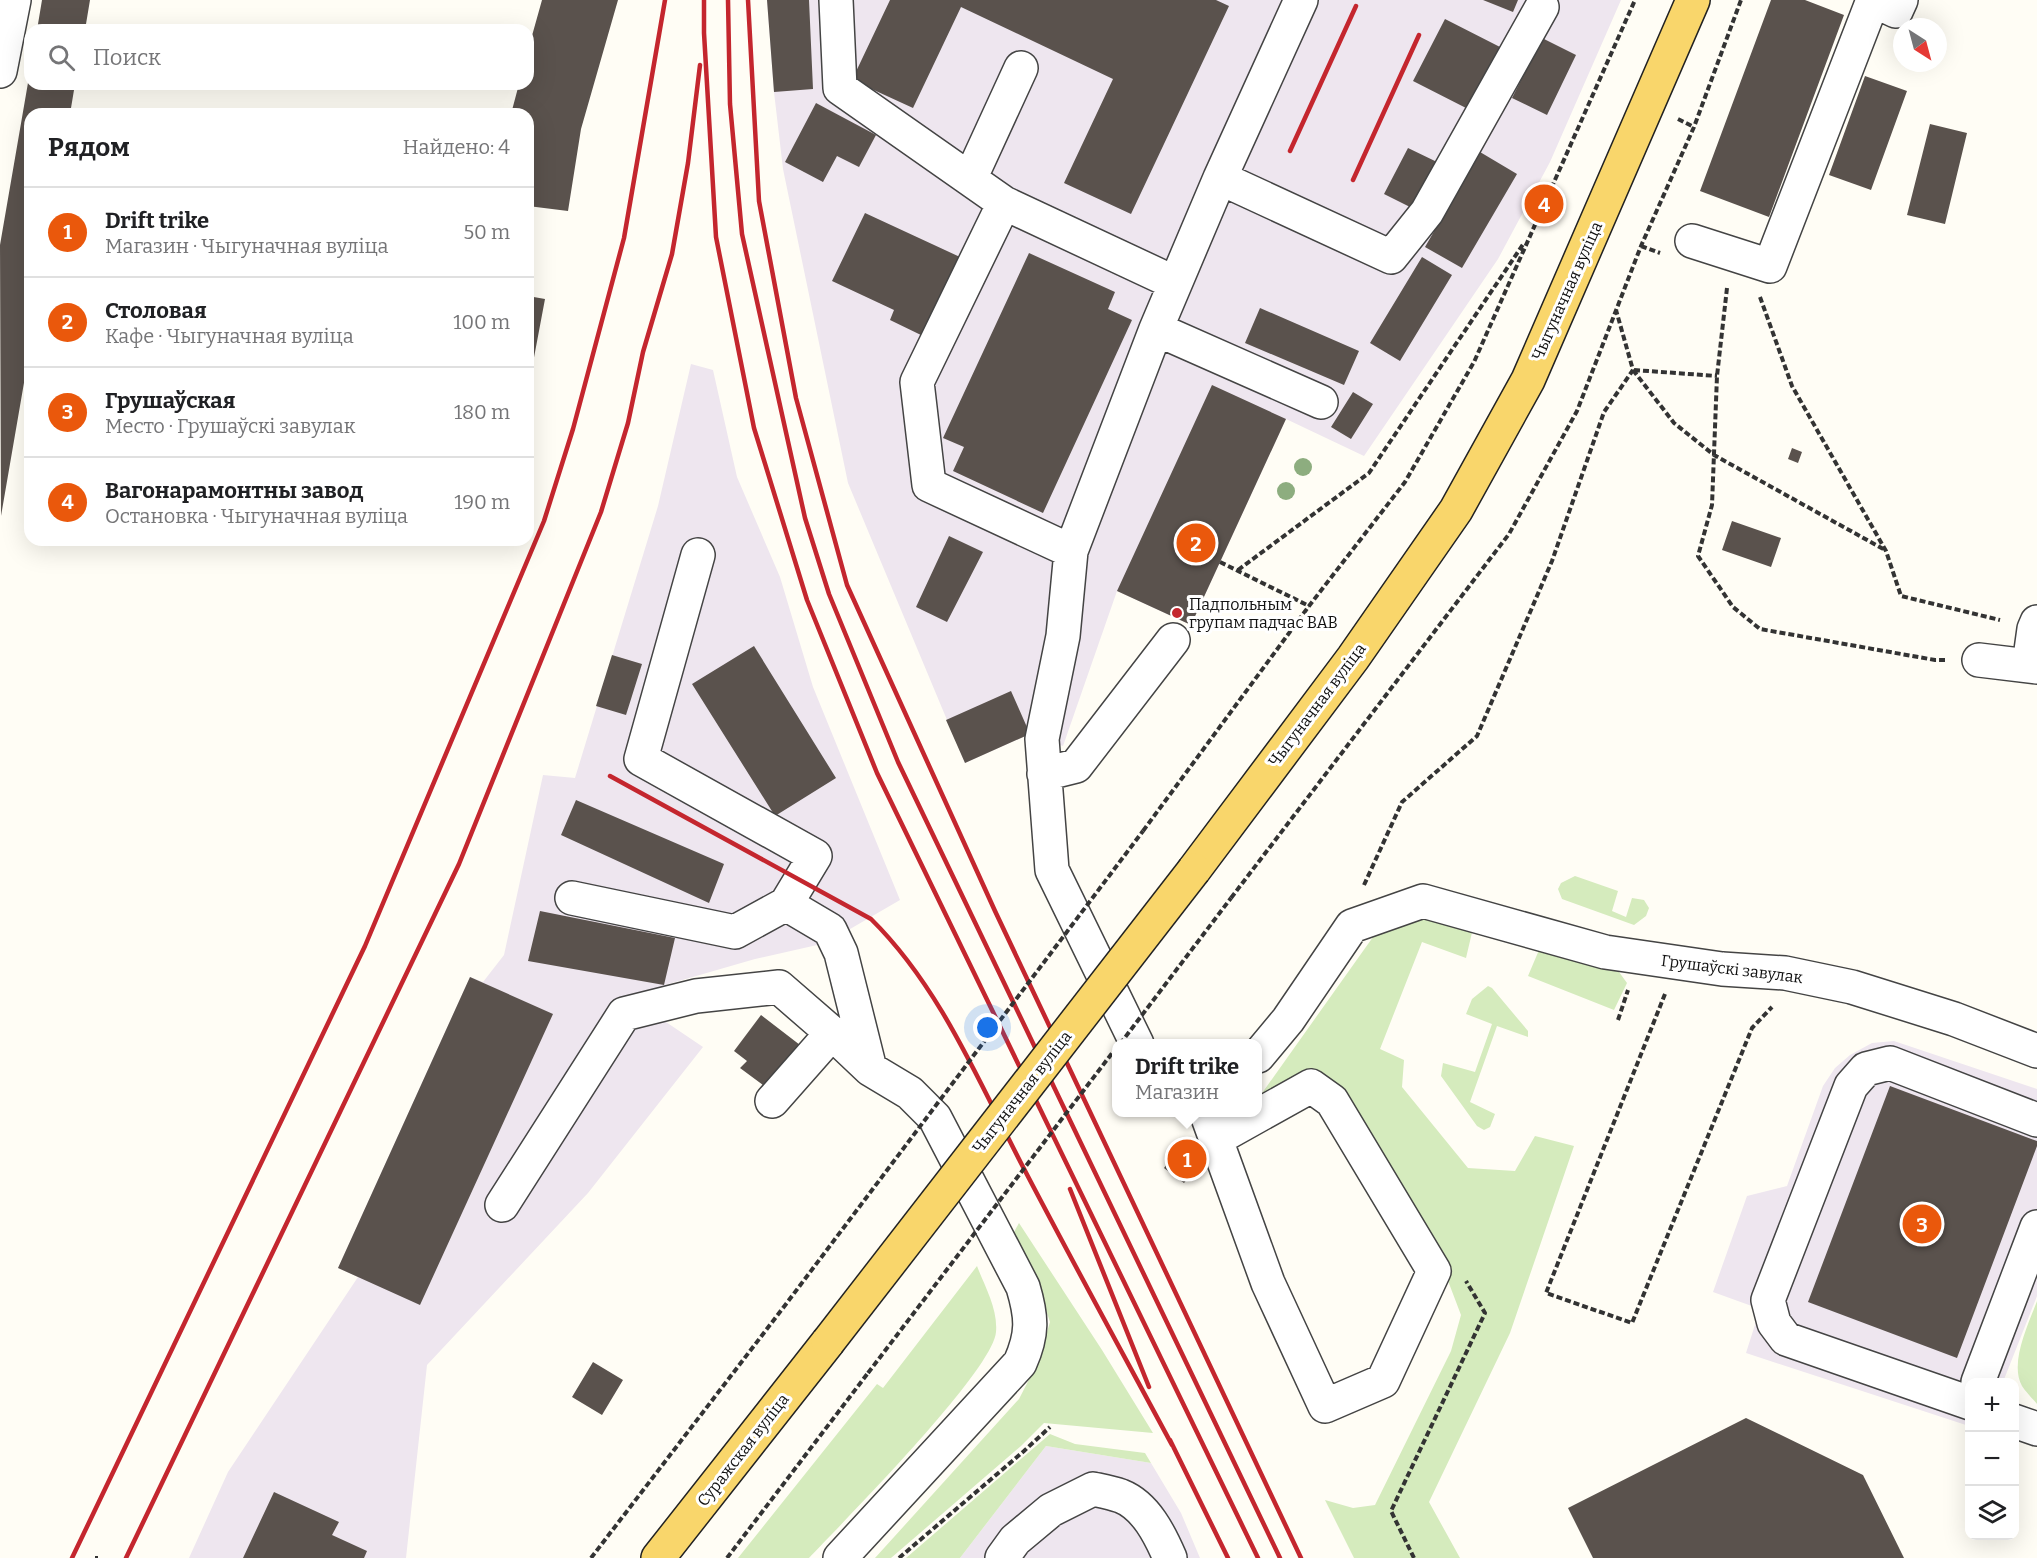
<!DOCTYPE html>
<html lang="ru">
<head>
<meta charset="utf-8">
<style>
  :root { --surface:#fff; --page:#f6f6f6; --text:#202124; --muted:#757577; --line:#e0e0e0; --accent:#ea580c }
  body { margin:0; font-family:Bitter,serif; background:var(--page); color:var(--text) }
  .controls { position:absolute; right:18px; bottom:18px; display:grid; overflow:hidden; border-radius:12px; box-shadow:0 6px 24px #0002 }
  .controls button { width:54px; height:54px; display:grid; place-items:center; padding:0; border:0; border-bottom:2px solid var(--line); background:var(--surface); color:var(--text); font:30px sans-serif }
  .compass { position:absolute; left:1893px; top:18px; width:54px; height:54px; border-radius:50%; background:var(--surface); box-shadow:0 6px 24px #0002; rotate:144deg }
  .you { position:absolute; left:988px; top:1028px; width:21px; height:21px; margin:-15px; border:4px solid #fff; border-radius:50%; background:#1a73e8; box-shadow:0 0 0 9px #1a73e833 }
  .badge { display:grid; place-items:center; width:39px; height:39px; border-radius:50%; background:var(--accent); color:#fff; font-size:20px; font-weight:700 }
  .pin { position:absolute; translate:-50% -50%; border:3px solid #fff; box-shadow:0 2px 6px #0006 }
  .popup { position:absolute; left:1112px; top:1039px; width:150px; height:78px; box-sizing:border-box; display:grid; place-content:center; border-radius:12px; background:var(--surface); filter:drop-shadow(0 2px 4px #0005); font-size:20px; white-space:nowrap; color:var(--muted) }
  .popup b { font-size:22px; color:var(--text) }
  .popup::after { content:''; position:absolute; left:50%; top:100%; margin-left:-12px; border:12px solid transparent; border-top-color:var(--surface) }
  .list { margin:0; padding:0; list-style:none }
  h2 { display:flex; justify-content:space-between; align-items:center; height:78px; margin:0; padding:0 24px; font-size:26px }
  h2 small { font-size:20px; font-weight:400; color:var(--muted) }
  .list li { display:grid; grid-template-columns:39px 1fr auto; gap:18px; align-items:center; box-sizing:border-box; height:90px; padding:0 24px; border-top:2px solid var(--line) }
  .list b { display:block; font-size:22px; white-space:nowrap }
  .list p { margin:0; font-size:20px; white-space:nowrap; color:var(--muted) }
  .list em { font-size:20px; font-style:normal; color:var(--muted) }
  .icon { flex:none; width:33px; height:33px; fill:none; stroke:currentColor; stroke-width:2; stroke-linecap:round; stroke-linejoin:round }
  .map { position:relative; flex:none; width:2037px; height:1558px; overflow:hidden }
  .search { position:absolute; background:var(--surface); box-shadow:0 6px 24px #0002; left:24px; top:24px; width:510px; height:66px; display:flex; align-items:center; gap:15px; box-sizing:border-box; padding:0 21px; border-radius:18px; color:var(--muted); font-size:22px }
  .panel { position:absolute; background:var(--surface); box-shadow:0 6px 24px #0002; left:24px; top:108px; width:510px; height:438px; border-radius:18px }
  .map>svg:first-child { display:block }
  .industrial { fill:#eee6ef }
  .green { fill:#d5ebbd }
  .building { fill:#5a524d }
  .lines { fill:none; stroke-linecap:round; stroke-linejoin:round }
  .minor-casing { stroke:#444; stroke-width:36 }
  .major-casing { stroke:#222; stroke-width:36 }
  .path { stroke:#333; stroke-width:4; stroke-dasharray:6 3; stroke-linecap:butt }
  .minor { stroke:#fff; stroke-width:33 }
  .major { stroke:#f9d66b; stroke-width:33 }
  .rail { stroke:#c4262e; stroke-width:4.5 }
  .major-bridge-casing { stroke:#222; stroke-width:36; stroke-linecap:butt }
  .path-bridge { stroke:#333; stroke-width:4; stroke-dasharray:6 3; stroke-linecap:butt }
  .major-bridge { stroke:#f9d66b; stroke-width:33 }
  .tree { fill:#8dad7f }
  .poi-dot { fill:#c4262e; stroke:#fff; stroke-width:2 }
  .labels { text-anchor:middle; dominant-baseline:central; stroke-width:6; stroke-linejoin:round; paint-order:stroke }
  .street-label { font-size:16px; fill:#111; stroke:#fff }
  .poi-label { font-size:16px; fill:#111; stroke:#fff; text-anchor:start }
</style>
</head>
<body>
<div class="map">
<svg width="2037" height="1558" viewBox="0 0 2037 1558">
  <rect width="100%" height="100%" fill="#fffdf5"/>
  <!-- industrial -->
  <path class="industrial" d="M 767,0 L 1621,0 L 1550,162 L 1498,259 L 1364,456 L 1286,419 L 1191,625 L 1117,591 L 1063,746 L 1030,734 L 965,763 L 848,483 L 783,169 L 774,92 Z
    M 691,364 L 713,370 L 737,477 L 780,577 L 813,687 L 900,900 L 826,943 L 755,959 L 665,985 L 666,1004 L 663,1020 L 703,1047 L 588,1193 L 427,1365 L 406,1558 L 189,1558 L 228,1472 L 358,1277 L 338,1268 L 470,977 L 483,982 L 504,955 L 543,775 L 575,778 L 658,506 Z
    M 1894,1041 L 2037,1089 L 2037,1296 L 2003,1382 L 1970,1382 L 1969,1426 L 1746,1353 L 1760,1309 L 1713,1292 L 1747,1196 L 1787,1186 L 1823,1086 L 1835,1068 L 1850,1055 L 1872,1043 Z
    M 1046,1446 L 1151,1463 L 1181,1513 L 1200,1558 L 960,1558 Z"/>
  <!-- green -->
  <path class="green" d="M 1575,876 L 1618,891 L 1612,911 L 1626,917 L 1632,898 L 1644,900 L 1649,908 L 1646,916 L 1634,925 L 1562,899 L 1558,889 L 1561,883 Z
    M 1403,917 L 1474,924 L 1466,958 L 1422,942 L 1380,1049 L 1404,1060 L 1402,1087 L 1468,1168 L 1515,1171 L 1535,1136 L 1574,1146 L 1510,1333 L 1429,1502 L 1460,1558 L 1354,1558 L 1325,1500 L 1353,1508 L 1375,1505 L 1451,1351 L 1461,1315 L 1442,1265 L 1334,1102 L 1260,1096 L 1373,937 Z
    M 1539,950 L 1619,972 L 1627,983 L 1614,1010 L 1528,976 Z
    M 1488,986 L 1492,988 L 1528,1031 L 1528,1037 L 1497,1026 L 1470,1102 L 1495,1114 L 1490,1127 L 1484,1130 L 1477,1126 L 1441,1076 L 1443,1063 L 1475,1072 L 1492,1024 L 1466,1014 L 1472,999 Z
    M 1019,1223 L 1102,1350 L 1153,1433 L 1044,1423 L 1021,1446 L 891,1558 L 875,1558 L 1019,1399 L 1038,1362 L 1050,1322 L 1036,1280 L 1008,1243 Z
    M 977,1266 C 985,1287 998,1309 996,1332 C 993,1371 843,1522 809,1558 L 738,1558 L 877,1384 L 883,1388 Z
    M 2037,1301 L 2037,1404 C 2032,1398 2026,1392 2022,1386 C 2009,1363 2029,1323 2037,1301 Z
    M 1050,1434 L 1075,1444 L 1145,1453 L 1151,1463 L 1046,1446 L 960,1558 L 906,1558 Z"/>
  <!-- building -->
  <path class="building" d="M 42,0 L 90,0 L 85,30 L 37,30 Z
    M 542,0 L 618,0 L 581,129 L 568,211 L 528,206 L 528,114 L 511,114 L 519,84 L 528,84 L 528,50 Z
    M 767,0 L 809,0 L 813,89 L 774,92 Z
    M 890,0 L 1216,0 L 1229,6 L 1131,214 L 1064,183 L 1113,79 L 961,7 L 913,108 L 852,80 Z
    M 1483,0 L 1518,0 L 1513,12 Z
    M 1771,0 L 1805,0 L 1844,15 L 1769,217 L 1700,191 Z
    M 1445,19 L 1500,47 L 1468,109 L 1413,81 Z
    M 1542,38 L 1576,55 L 1547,115 L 1512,98 Z
    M 1865,76 L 1907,91 L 1871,190 L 1829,175 Z
    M 29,77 L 30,84 L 75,84 L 70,114 L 30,114 L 30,348 L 1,516 L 0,245 Z
    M 816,103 L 876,135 L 859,167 L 837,156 L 823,182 L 785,162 Z
    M 1930,124 L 1967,133 L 1945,224 L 1907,215 Z
    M 1408,148 L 1437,162 L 1414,209 L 1384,194 Z
    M 1480,152 L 1517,174 L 1462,268 L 1425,247 Z
    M 865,213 L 960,257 L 923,336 L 890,320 L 894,310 L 832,281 Z
    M 1029,253 L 1115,292 L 1108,309 L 1132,320 L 1043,513 L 953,471 L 964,447 L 943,438 Z
    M 1422,257 L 1452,275 L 1400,361 L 1370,343 Z
    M 528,296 L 545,299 L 529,384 L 528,384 Z
    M 1260,308 L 1359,351 L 1344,385 L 1245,343 Z
    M 1212,385 L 1286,419 L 1191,625 L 1117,591 Z
    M 1353,392 L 1373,404 L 1351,439 L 1331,427 Z
    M 1792,448 L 1802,452 L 1798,463 L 1788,459 Z
    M 1732,521 L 1781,538 L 1771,567 L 1722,550 Z
    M 949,536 L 983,552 L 947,622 L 916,607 Z
    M 754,646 L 836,778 L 775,816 L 692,684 Z
    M 612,655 L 642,664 L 626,715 L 596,706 Z
    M 1011,691 L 1030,734 L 965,763 L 946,720 Z
    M 576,800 L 724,864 L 709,903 L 561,835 Z
    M 540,911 L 675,938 L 664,985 L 528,961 Z
    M 470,977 L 553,1014 L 420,1305 L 338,1268 Z
    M 761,1015 L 800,1045 L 767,1088 L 740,1068 L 747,1061 L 734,1051 Z
    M 1890,1086 L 2037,1141 L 2037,1146 L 1957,1358 L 1808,1302 Z
    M 1188,1137 L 1209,1152 L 1184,1183 L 1164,1168 Z
    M 593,1362 L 623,1380 L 602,1415 L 572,1397 Z
    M 1746,1418 L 1863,1475 L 1904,1558 L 1593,1558 L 1568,1508 Z
    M 274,1492 L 339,1522 L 332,1535 L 367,1551 L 364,1558 L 243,1558 Z"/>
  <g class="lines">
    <defs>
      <path id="minor" d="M 836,0 L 840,88 L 1004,203
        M 0,71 L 14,0
        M 1220,178 L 1391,257 L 1427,212 L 1542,7
        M 970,179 L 1021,68
        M 1692,241 L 1770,266 L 1873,0 L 1896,11 L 1901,0
        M 1156,329 L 1321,402
        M 1071,551 L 929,485 L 917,382 L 1004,203 L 1175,283
        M 698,555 L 641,759 L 815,856 L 786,904
        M 1979,660 L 2037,667
        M 2029,665 L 2034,629 L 2037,622
        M 1044,774 L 1076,766 L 1173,640
        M 572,898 L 735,932 L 786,904 L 830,930 L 841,953 L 870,1069
        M 1137,1044 L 1052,870 L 1042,739 L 1063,636 L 1071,551 L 1156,329 L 1220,178 L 1301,0
        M 1258,1056 L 1288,1020 L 1352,926 L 1423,901 L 1605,952 L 1722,969 L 1785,973 L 1852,987 L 1954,1019 L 2037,1051
        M 772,1101 L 832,1033 L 870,1069 L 910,1093 L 935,1118 L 1023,1287 C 1032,1317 1033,1334 1020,1363 L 840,1558
        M 1206,1112 L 1268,1283 L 1325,1406 L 1383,1381 L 1434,1271 L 1332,1101 L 1311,1086 L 1216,1139
        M 502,1205 L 624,1014 L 696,996 L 779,987 L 832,1033
        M 1978,1382 L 2037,1227
        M 1970,1403 L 1786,1339 L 1774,1323 L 1768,1300 L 1851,1086 L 1866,1069 L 1890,1063 L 2037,1120
        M 2014,1421 L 2037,1429
        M 1002,1558 L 1015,1540 L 1051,1510 L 1093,1489 C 1102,1491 1112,1493 1121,1496 C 1146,1506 1160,1535 1170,1558"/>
      <path id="major" d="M 1194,870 L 1353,658 L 1456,510 L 1528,380 L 1693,0
        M 658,1558 L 828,1342"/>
    </defs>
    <!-- minor casing -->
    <use href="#minor" class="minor-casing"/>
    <!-- major casing -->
    <use href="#major" class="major-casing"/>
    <!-- path -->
    <path class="path" d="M 1678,119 L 1694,127
      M 1544,204 L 1563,215
      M 1641,246 L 1660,253
      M 1727,288 L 1717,376 L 1712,505 L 1698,556 L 1733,607 L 1760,629 L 1935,660 L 1945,660
      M 1760,297 L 1792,386 L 1886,551 L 1901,596 L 2000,620
      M 1633,370 L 1674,423 L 1714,455 L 1885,550
      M 1634,370 L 1717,376
      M 1220,562 L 1309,606
      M 1238,570 L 1369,473 L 1524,243
      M 1143,831 L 1309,606 L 1405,482 L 1474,362 L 1635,0
      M 1364,885 L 1402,802 L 1477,736 L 1552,561 L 1604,412 L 1633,370 L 1616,310
      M 1231,898 L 1509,534 L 1577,411 L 1641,246 L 1694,127 L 1741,0
      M 1665,994 L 1546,1293 L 1632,1323 L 1752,1028 L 1772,1007
      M 1618,1020 L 1628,990
      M 95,1558 L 98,1558
      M 591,1558 L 783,1308
      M 727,1558 L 868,1373
      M 899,1558 L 1024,1451 L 1050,1427
      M 1414,1558 L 1391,1511 L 1485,1313 L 1466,1281"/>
    <!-- minor -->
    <use href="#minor" class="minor"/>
    <!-- major -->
    <use href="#major" class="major"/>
    <!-- rail -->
    <path class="rail" d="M 704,0 L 704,33 L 716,237 L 754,428 L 807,600 L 877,773 L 1258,1558
      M 728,0 L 730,104 L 742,234 L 805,518 L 829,594 L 898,762 L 1280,1558
      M 748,0 L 759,201 L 796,398 L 847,585 L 995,911 L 1301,1558
      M 1290,151 L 1356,6
      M 1353,180 L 1419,35
      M 610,776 L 871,919 C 940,987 978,1080 1022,1165 C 1071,1259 1122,1352 1172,1445
      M 1070,1189 L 1149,1387
      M 1170,1440 L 1228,1558
      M 72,1558 L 365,946 L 544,521 L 573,429 L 624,238 L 665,0
      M 126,1558 L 459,864 L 601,512 L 628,423 L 643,352 L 672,254 L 688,163 L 700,65"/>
    <defs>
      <path id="major-bridge" d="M 828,1342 L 1194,870"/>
    </defs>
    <!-- major-bridge casing -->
    <use href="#major-bridge" class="major-bridge-casing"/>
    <!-- path-bridge -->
    <path class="path-bridge" d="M 1120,1044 L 1231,898
      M 783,1308 L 1143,831
      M 868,1373 L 1116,1048"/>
    <!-- major-bridge -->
    <use href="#major-bridge" class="major-bridge"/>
  </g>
  <!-- trees -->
  <g class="tree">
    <circle cx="1303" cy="467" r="9"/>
    <circle cx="1286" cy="491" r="9"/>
  </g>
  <!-- markers -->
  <circle class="poi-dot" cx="1177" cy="613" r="6"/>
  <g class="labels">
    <!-- street labels -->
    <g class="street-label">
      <text transform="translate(1567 291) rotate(-66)">Чыгуначная вуліца</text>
      <text transform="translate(1317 705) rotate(-53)">Чыгуначная вуліца</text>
      <text transform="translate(1732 969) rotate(7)">Грушаўскі завулак</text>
      <text transform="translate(1022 1092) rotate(-52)">Чыгуначная вуліца</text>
      <text transform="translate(743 1450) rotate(-52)">Суражская вуліца</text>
    </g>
    <!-- poi labels -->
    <g class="poi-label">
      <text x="1189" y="604">Падпольным<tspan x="1189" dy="18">групам падчас ВАВ</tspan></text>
    </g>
  </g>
</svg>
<div class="controls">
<button>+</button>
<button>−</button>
<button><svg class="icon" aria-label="layers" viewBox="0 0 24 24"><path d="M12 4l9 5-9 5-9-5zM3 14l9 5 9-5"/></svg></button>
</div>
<svg class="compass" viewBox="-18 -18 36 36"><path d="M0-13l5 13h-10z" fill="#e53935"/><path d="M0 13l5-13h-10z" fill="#757577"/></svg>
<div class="you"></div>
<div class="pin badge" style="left:1187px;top:1159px">1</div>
<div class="popup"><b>Drift trike</b>Магазин</div>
<div class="pin badge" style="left:1196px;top:543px">2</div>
<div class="pin badge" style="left:1922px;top:1224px">3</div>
<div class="pin badge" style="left:1544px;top:204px">4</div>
<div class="search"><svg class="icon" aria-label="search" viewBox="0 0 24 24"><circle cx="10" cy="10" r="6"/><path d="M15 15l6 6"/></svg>Поиск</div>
<section class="panel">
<h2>Рядом<small>Найдено: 4</small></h2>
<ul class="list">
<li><span class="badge">1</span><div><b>Drift trike</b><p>Магазин · Чыгуначная вуліца</p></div><em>50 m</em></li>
<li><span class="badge">2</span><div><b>Столовая</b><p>Кафе · Чыгуначная вуліца</p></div><em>100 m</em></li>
<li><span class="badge">3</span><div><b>Грушаўская</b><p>Место · Грушаўскі завулак</p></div><em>180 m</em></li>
<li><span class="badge">4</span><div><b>Вагонарамонтны завод</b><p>Остановка · Чыгуначная вуліца</p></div><em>190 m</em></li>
</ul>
</section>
</div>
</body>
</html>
